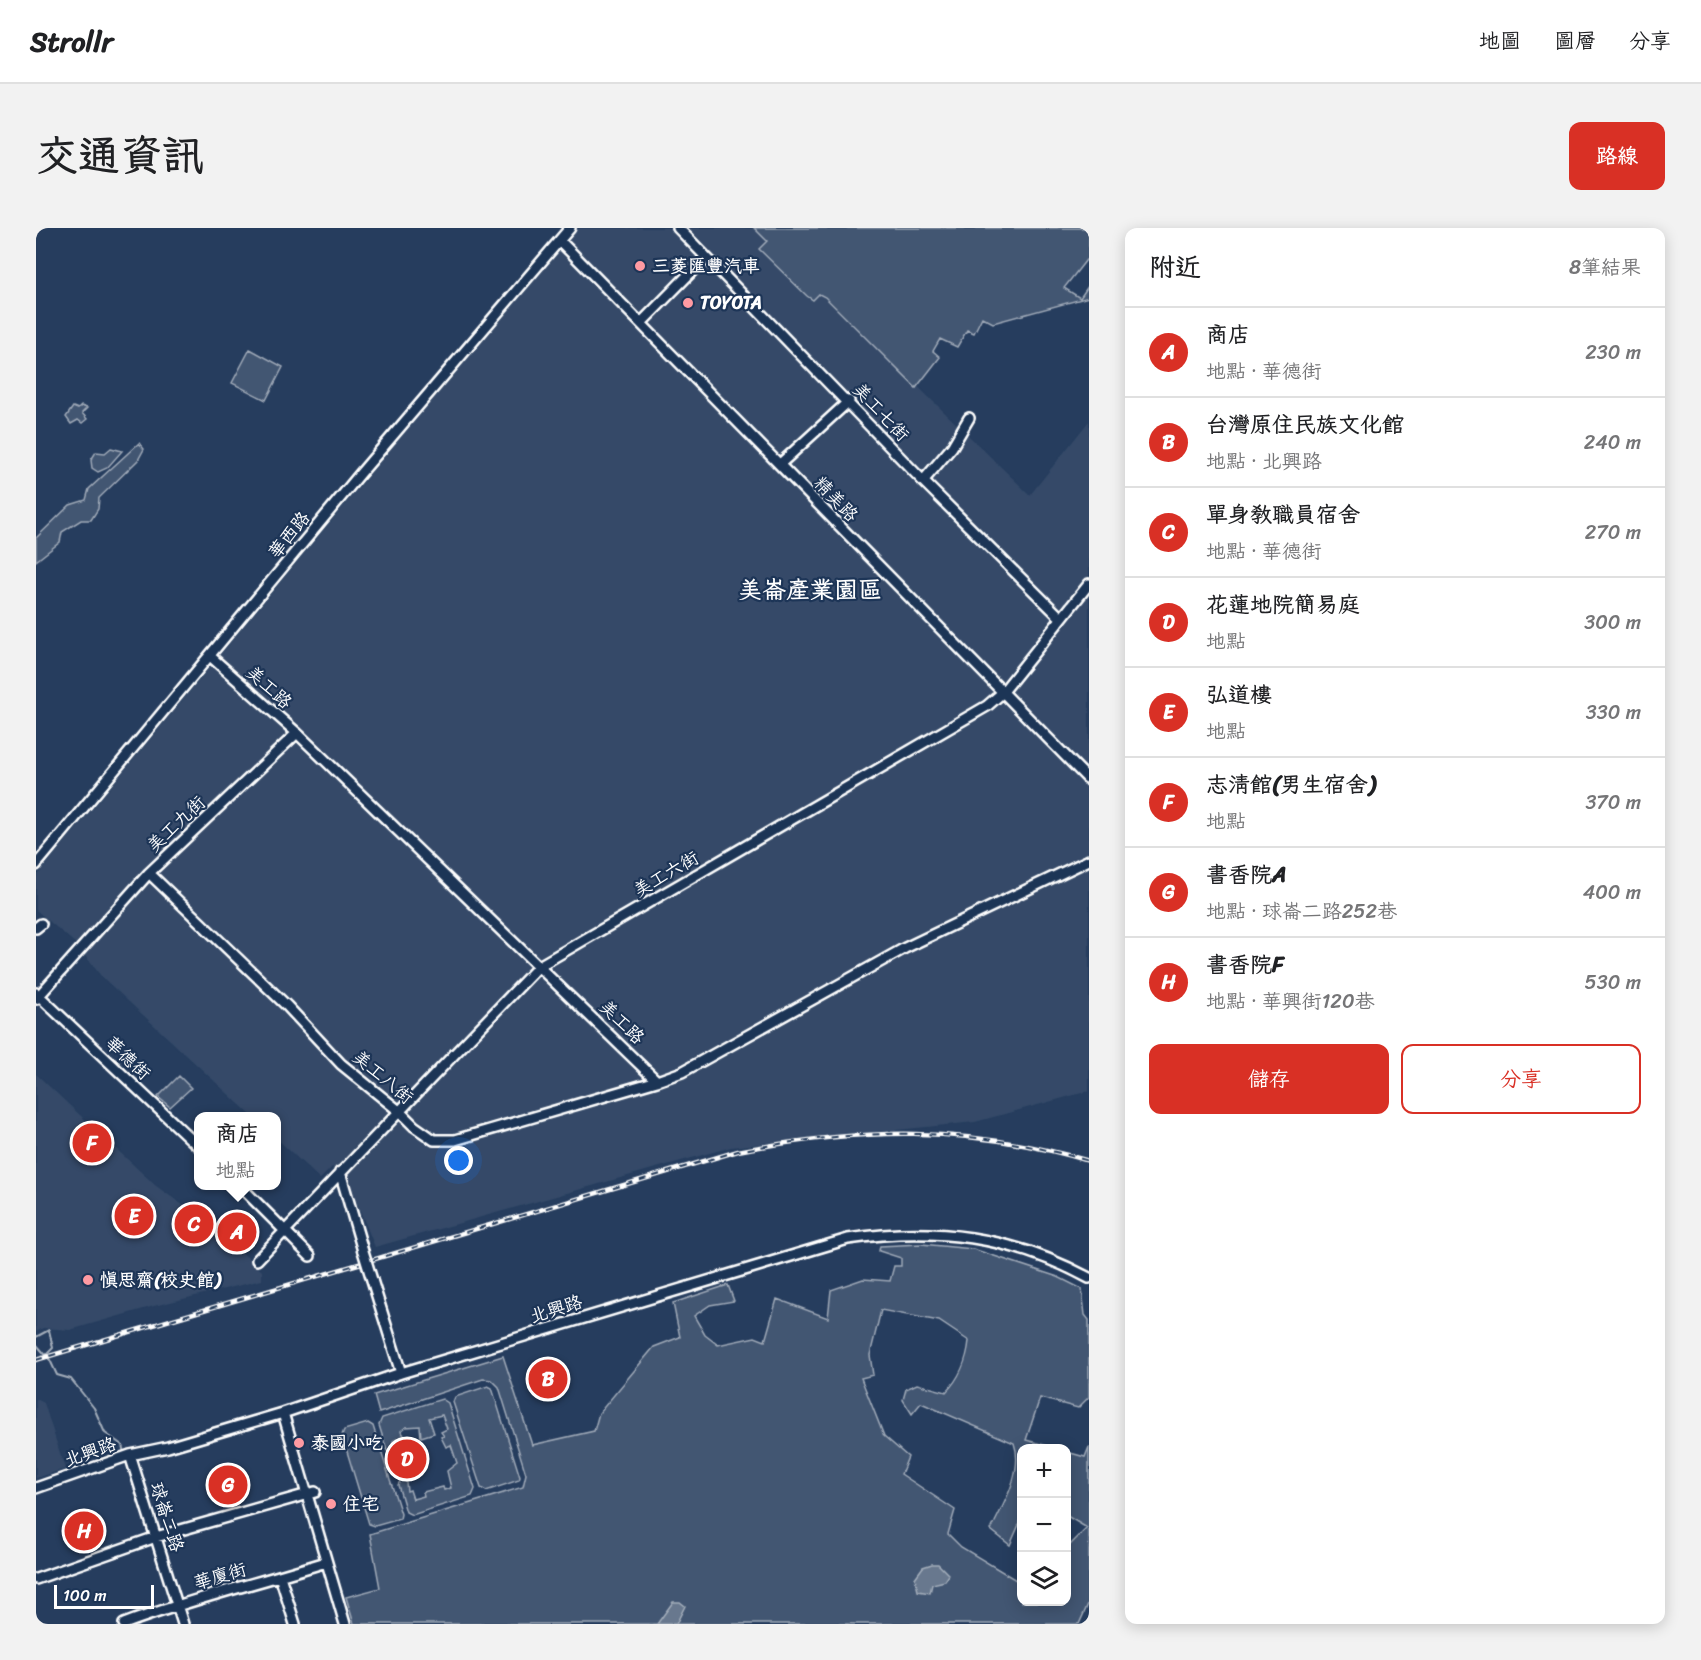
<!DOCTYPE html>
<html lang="zh-TW">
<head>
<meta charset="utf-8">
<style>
  :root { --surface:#fff; --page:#f2f2f2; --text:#202124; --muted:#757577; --line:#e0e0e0; --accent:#d93025 }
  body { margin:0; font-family:Sriracha,"LXGW WenKai TC",sans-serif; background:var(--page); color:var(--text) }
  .controls { position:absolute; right:18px; bottom:18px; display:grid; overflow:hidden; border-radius:12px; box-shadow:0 3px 15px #0003 }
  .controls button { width:54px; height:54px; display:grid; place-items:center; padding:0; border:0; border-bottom:2px solid var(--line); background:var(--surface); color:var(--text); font:30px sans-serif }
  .scale { position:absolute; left:18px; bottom:15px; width:100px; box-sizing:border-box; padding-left:6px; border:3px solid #fff; border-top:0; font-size:16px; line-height:21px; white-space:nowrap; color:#fff; -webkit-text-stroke:4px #1d3557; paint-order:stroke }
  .you { position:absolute; left:423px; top:933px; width:21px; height:21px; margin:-15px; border:4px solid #fff; border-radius:50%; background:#1a73e8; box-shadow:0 0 0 9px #1a73e833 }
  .badge { display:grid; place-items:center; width:39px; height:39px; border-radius:50%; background:var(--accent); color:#fff; font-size:20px; font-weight:700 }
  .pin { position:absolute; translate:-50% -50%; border:3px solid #fff; box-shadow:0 2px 6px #0006 }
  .popup { position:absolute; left:158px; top:884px; width:87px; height:78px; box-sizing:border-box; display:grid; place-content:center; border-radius:12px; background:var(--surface); filter:drop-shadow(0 2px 4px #0005); font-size:20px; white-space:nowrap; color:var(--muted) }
  .popup b { font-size:22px; color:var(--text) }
  .popup::after { content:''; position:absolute; left:50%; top:100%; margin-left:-12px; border:12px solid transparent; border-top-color:var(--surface) }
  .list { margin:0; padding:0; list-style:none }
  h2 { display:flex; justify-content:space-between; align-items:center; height:78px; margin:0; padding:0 24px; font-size:26px }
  h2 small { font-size:20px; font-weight:400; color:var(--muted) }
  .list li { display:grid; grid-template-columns:39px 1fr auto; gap:18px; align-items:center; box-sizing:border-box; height:90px; padding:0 24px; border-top:2px solid var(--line) }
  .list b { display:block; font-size:22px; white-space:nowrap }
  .list p { margin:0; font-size:20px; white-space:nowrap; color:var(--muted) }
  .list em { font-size:20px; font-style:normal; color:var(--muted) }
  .actions { display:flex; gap:12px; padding:18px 24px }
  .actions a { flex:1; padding:14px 0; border:2px solid var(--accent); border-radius:12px; text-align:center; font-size:21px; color:var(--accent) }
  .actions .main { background:var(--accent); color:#fff }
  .icon { flex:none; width:33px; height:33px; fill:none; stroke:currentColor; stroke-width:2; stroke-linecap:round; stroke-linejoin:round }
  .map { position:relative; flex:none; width:1053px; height:1396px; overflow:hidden; border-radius:12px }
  header { display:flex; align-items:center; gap:36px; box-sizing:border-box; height:84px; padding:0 30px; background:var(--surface); border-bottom:2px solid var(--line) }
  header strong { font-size:28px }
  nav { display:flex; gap:33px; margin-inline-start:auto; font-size:21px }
  .intro { display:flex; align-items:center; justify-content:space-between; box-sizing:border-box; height:144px; padding:0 36px }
  h1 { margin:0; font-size:42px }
  .button { padding:15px 27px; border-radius:12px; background:var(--accent); color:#fff; font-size:21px; font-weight:700 }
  main { display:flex; gap:36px; padding:0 36px }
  aside { flex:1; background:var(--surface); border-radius:12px; box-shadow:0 3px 15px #0003 }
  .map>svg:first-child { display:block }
  .built { fill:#344a68 }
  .green { fill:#425672; stroke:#a0aab8; stroke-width:1.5 }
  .water { fill:#67788e; stroke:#a4aebb; stroke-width:1.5 }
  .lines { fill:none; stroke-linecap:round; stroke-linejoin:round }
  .stream { stroke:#a4aebb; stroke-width:2 }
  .minor-casing { stroke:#fff; stroke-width:14 }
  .minor { stroke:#1d3557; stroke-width:9 }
  .rail-casing { stroke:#fff; stroke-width:4.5 }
  .rail { stroke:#1d3557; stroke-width:2; stroke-dasharray:7; stroke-linecap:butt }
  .minor-bridge-casing { stroke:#fff; stroke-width:14; stroke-linecap:butt }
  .minor-bridge { stroke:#1d3557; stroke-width:9 }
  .poi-dot { fill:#ff9aa2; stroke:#1d3557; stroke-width:2 }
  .labels { text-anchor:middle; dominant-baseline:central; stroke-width:4.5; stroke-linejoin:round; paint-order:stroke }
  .poi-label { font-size:18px; font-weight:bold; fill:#fff; stroke:#1d3557; text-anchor:start }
  .street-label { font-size:18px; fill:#fff; stroke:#1d3557 }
  .district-label { font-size:24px; font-weight:bold; fill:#fff; stroke:#1d3557 }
</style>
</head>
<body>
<header>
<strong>Strollr</strong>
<nav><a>地圖</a><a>圖層</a><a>分享</a></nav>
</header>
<div class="intro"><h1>交通資訊</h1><a class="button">路線</a></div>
<main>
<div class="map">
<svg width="1053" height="1396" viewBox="0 0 1053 1396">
  <rect width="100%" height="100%" fill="#263d5e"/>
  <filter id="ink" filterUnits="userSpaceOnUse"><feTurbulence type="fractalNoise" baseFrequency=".0167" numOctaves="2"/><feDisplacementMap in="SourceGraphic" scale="12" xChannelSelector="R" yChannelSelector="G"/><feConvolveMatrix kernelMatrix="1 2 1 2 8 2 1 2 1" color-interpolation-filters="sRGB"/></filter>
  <g filter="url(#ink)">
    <!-- built -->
    <path class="built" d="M 538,0 L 718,0 L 994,267 L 1053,193 L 1053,863 L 939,894 L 695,919 L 339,1019 L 311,951 L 296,939 L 284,951 L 240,910 L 240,888 L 216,888 L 65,748 L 40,716 L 0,682 L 0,649 Z
      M 0,846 L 120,958 L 182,1002 L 226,1043 L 226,1052 L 118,1078 L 34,1102 L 7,1100 L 0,1104 Z
      M 0,1171 L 8,1175 L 29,1241 L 0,1250 Z"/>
    <!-- green -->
    <path class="green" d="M 718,0 L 1053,0 L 1053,33 L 1050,32 L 1028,60 L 1044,70 L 1053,57 L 1053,69 L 957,95 L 946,89 L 938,105 L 931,102 L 921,119 L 904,111 L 897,123 L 904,129 L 880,160 L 789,69 L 783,66 L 777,72 L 771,68 L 723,21 L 731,13 Z
      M 214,121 L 247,139 L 230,172 L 196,155 Z
      M 45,178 L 51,180 L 46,185 L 51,191 L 46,195 L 42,192 L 35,196 L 30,189 L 37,179 L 42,181 Z
      M 103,215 L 108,221 L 102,232 L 63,270 L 62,281 L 55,292 L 45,292 L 26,304 L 24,314 L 0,333 L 0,310 L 34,277 L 50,272 L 53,261 Z
      M 75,220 L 86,223 L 71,240 L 62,244 L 56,240 L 55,232 L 60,224 L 69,225 Z
      M 143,848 L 155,860 L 134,879 L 122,869 Z
      M 885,1016 L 937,1021 L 1022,1049 L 1046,1061 L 1049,1087 L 1053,1092 L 1053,1169 L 1042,1180 L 1004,1170 L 990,1212 L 1020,1220 L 986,1220 L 985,1292 L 974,1317 L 955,1302 C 967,1277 988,1243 978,1215 L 885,1175 L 876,1186 L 867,1172 L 870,1161 L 881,1156 L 910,1164 C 923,1151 931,1132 933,1113 L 903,1093 L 845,1082 L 834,1127 L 837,1147 L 825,1150 L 848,1208 L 872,1229 L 865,1246 L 919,1282 L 912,1306 L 925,1319 L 985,1355 L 986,1374 L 1030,1374 L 1031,1320 L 1051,1300 L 1031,1288 L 1031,1224 L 1049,1229 L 1053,1219 L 1053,1374 L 1043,1396 L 318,1396 L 310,1369 L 344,1360 L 334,1306 L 487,1259 L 490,1246 L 463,1159 L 456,1152 L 447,1151 L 343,1185 L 338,1167 L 467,1128 L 496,1217 L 558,1203 L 563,1185 L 618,1119 L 644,1109 L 637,1075 L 692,1057 L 698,1073 L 674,1077 L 658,1088 L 669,1107 L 682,1117 L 719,1109 L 729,1113 L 741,1071 L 792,1090 L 795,1062 L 827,1051 L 854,1053 L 858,1038 L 865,1038 L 865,1030 L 843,1023 L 844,1018 Z
      M 452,1158 L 456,1160 L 484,1249 L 483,1252 L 450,1263 L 445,1260 L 417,1174 L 419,1169 Z
      M 406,1171 L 412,1175 L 439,1261 L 436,1268 L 376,1287 L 370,1284 L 362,1257 L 367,1247 L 369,1246 L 371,1263 L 374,1262 L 377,1271 L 388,1268 L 387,1264 L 407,1259 L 408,1262 L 415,1260 L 411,1243 L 421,1235 L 415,1217 L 410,1219 L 405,1209 L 408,1208 L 405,1204 L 411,1201 L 406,1187 L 393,1190 L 398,1205 L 385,1209 L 384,1198 L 370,1199 L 365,1203 L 370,1210 L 366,1208 L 357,1213 L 359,1222 L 362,1221 L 364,1228 L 361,1229 L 351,1223 L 343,1197 L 346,1190 Z
      M 332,1195 L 337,1198 L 365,1286 L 364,1291 L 339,1298 L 333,1296 L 306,1207 L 308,1202 Z"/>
    <!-- water -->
    <path class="water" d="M 896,1336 L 902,1336 L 913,1347 L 909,1353 L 896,1356 L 894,1365 L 882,1363 L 879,1350 L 887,1339 Z
      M 637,1374 L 644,1374 L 649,1378 L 640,1396 L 621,1396 Z"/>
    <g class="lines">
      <!-- stream -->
      <path class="stream" d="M 0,1109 L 13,1102 L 17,1120 L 10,1127
        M 0,1116 L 14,1132 L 21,1147 L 35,1151 L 58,1180 L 69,1205 L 86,1217 L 88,1225"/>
      <defs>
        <path id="minor" d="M 642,0 L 887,253 L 1025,390
          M 524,13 L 1053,552
          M 605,95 L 670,29
          M 744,236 L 813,173
          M 887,253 L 916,219 L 933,190
          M 174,428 L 261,505 L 621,853 L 646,844 L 869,720 L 1053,632
          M 0,637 L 324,246 L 534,0
          M 113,645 L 251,778 L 305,836 L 363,883 L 378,898 L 398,912 L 419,912 L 621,853
          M 0,700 L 5,696
          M 0,765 L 162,918
          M 0,771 L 113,645 L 261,505
          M 304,944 L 327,1023
          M 204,958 L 274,1028
          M 221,1032 L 503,738 L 951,478 L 966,465 L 1053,356
          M 336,1052 L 365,1145
          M 247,1185 L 309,1396
          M 94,1227 L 147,1396
          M 0,1260 L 94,1227 L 132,1219 L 247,1185 L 365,1145 L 812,1011 C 898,998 975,1008 1053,1050
          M 244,1348 L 259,1396
          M 0,1351 L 120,1309 L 279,1264
          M 88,1396 C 154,1371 223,1355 290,1334"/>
      </defs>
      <!-- minor casing -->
      <use href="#minor" class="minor-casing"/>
      <!-- minor -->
      <use href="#minor" class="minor"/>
      <defs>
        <path id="rail" d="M 0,1132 L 702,923 C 826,900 930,897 1053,933"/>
      </defs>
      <!-- rail casing -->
      <use href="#rail" class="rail-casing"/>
      <!-- rail -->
      <use href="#rail" class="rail"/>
      <defs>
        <path id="minor-bridge" d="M 327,1023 L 336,1052"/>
      </defs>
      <!-- minor-bridge casing -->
      <use href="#minor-bridge" class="minor-bridge-casing"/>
      <!-- minor-bridge -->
      <use href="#minor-bridge" class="minor-bridge"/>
    </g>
  </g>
  <!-- markers -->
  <g class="poi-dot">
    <circle cx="604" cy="38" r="6"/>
    <circle cx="652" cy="75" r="6"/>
    <circle cx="52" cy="1052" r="6"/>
    <circle cx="263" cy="1215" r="6"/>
    <circle cx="295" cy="1276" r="6"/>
  </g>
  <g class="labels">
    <!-- poi labels -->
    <g class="poi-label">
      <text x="616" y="38">三菱匯豐汽車</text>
      <text x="664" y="75">TOYOTA</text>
      <text x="64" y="1052">慎思齋(校史館)</text>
      <text x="275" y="1215">泰國小吃</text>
      <text x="307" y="1276">住宅</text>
    </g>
    <!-- street labels -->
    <g class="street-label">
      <text transform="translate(845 184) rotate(47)">美工七街</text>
      <text transform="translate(800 271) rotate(46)">精美路</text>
      <text transform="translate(253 307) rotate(-51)">華西路</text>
      <text transform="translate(233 459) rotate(42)">美工路</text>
      <text transform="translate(140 596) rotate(-43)">美工九街</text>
      <text transform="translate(630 646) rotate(-30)">美工六街</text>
      <text transform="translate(586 794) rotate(44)">美工路</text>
      <text transform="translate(92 830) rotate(43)">華德街</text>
      <text transform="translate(347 849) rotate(40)">美工八街</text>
      <text transform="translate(520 1081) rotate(-17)">北興路</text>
      <text transform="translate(54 1224) rotate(-20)">北興路</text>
      <text transform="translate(131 1289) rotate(72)">球崙二路</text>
      <text transform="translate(184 1348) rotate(-16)">華廈街</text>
    </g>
    <!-- district labels -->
    <g class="district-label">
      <text x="774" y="362">美崙產業園區</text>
    </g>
  </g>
</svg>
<div class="controls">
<button>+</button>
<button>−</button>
<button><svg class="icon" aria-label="layers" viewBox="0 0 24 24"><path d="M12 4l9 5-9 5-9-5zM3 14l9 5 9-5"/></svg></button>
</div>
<div class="scale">100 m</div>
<div class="you"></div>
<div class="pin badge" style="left:201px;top:1004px">A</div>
<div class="popup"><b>商店</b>地點</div>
<div class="pin badge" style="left:512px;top:1151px">B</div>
<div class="pin badge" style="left:158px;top:996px">C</div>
<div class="pin badge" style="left:371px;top:1231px">D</div>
<div class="pin badge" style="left:98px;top:988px">E</div>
<div class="pin badge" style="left:56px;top:915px">F</div>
<div class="pin badge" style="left:192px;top:1257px">G</div>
<div class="pin badge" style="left:48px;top:1303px">H</div>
</div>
<aside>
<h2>附近<small>8筆結果</small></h2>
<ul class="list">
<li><span class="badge">A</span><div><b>商店</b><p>地點 · 華德街</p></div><em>230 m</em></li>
<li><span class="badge">B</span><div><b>台灣原住民族文化館</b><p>地點 · 北興路</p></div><em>240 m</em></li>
<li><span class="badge">C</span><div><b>單身教職員宿舍</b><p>地點 · 華德街</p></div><em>270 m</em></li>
<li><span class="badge">D</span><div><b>花蓮地院簡易庭</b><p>地點</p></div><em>300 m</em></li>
<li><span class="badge">E</span><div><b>弘道樓</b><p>地點</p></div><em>330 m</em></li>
<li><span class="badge">F</span><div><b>志清館(男生宿舍)</b><p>地點</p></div><em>370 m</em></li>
<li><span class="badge">G</span><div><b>書香院A</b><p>地點 · 球崙二路252巷</p></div><em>400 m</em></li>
<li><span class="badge">H</span><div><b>書香院F</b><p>地點 · 華興街120巷</p></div><em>530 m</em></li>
</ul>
<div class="actions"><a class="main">儲存</a><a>分享</a></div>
</aside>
</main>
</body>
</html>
